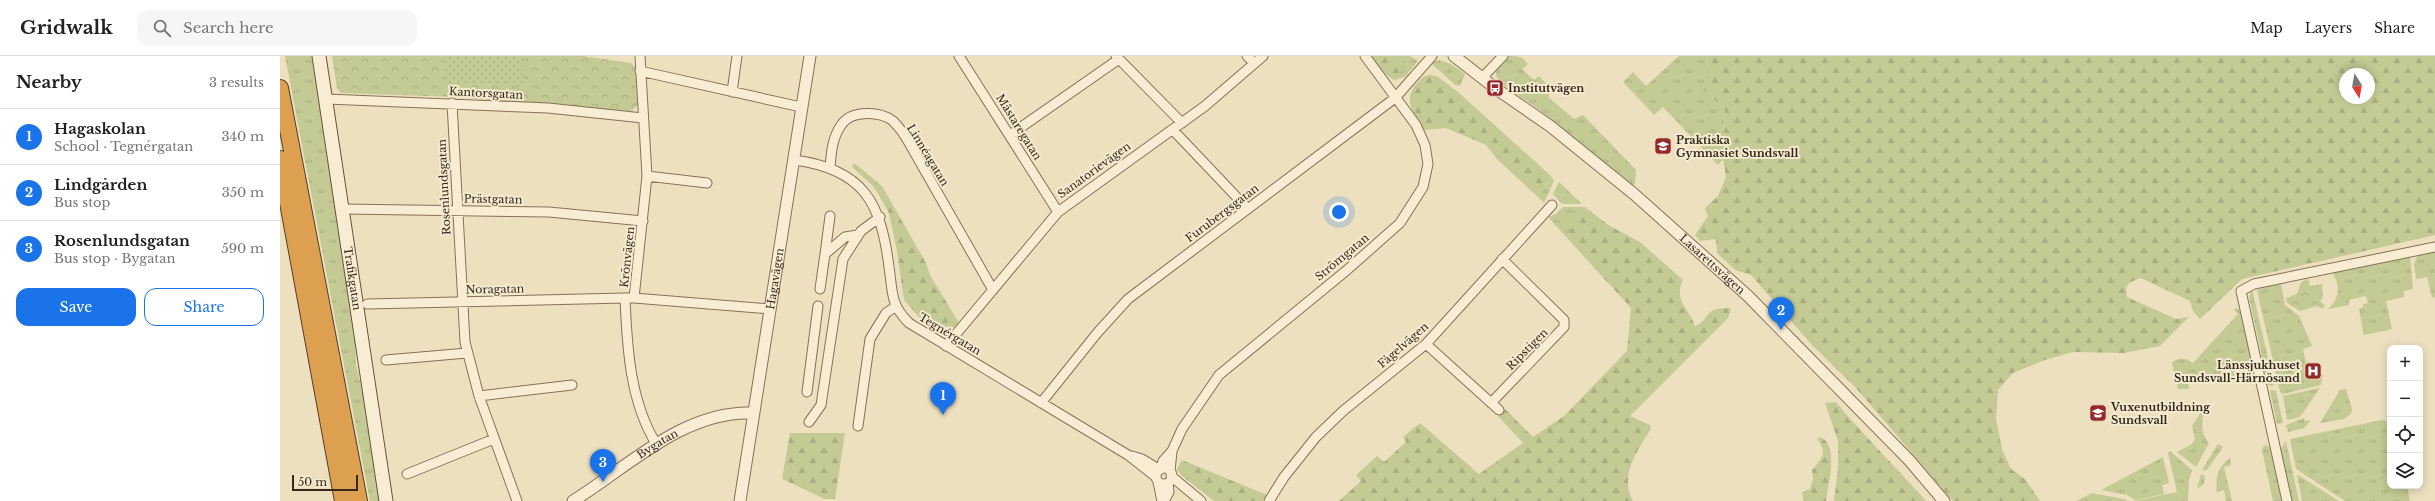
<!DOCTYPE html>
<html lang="en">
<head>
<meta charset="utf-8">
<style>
  :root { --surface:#fff; --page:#f6f6f6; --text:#222; --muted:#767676; --line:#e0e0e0; --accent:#1a73e8 }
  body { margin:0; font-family:"Libre Baskerville",serif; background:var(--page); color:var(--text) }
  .controls { position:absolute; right:12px; bottom:12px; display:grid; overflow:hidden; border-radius:8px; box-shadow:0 2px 10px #0003 }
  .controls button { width:36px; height:36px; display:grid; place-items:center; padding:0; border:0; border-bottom:1px solid var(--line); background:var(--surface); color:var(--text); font:20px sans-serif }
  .compass { position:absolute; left:2059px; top:12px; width:36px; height:36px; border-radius:50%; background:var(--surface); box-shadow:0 2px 10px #0003; rotate:169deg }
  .scale { position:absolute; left:12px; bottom:10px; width:66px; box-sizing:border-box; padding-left:4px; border:2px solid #35281c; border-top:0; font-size:11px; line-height:14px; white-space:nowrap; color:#35281c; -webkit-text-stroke:3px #f4eace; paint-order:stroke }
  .you { position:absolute; left:1059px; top:156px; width:14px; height:14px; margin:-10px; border:3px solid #fff; border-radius:50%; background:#1a73e8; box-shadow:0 0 0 6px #1a73e833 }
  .badge { display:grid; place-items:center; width:26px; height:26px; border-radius:50%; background:var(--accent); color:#fff; font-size:13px; font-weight:700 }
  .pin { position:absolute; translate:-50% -33px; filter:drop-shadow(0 1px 2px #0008) }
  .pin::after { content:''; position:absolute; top:21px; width:14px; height:12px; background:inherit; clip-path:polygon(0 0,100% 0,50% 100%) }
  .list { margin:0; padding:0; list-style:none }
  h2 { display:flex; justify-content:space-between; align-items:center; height:52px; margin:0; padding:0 16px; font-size:17px }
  h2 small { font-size:13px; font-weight:400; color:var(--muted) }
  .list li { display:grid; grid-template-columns:26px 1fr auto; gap:12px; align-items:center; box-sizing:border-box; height:56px; padding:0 16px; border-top:1px solid var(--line) }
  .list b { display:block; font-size:15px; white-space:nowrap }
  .list p { margin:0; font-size:13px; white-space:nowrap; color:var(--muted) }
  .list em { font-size:13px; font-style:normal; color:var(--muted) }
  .actions { display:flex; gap:8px; padding:12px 16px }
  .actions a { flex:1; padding:9px 0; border:1px solid var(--accent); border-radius:12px; text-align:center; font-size:14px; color:var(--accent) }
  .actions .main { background:var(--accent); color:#fff }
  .icon { flex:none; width:22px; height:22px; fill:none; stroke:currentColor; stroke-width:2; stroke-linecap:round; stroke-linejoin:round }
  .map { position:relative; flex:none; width:2155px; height:445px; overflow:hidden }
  header { display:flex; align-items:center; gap:24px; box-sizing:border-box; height:56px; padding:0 20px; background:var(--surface); border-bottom:1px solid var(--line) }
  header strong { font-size:19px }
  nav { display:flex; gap:22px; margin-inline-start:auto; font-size:14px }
  .search { width:280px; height:36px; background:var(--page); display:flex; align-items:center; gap:10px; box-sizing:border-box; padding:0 14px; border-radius:12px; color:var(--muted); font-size:15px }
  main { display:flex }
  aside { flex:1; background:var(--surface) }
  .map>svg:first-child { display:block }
  .grass { fill:url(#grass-tufts) }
  .forest { fill:url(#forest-firs); fill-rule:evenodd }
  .park { fill:url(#park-crowns) }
  .garden { fill:url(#garden-dots) }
  .pitch { fill:#c3ca94 }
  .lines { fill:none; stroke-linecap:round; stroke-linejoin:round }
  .minor-casing { stroke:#857158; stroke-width:11 }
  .tertiary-casing { stroke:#857158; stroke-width:13 }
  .secondary-casing { stroke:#67523b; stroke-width:15 }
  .motorway-casing { stroke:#533f2c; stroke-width:18 }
  .minor { stroke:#f8edd2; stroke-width:9 }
  .tertiary { stroke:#f8edd2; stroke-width:11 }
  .secondary { stroke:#f8edd2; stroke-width:13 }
  .motorway { stroke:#dca050; stroke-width:16 }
  .labels { text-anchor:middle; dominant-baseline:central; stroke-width:4; stroke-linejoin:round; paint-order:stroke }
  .poi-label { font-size:11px; font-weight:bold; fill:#35281c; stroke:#f4eace; text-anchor:start }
  .street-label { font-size:11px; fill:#35281c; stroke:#f4eace }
</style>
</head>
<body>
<header>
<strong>Gridwalk</strong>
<div class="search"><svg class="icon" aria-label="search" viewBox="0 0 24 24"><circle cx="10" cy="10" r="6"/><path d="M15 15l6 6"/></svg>Search here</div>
<nav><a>Map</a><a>Layers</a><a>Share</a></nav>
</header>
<main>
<aside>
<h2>Nearby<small>3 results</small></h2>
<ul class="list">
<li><span class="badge">1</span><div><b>Hagaskolan</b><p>School · Tegnérgatan</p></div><em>340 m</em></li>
<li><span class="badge">2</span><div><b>Lindgården</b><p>Bus stop</p></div><em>350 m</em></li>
<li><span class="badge">3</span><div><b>Rosenlundsgatan</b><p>Bus stop · Bygatan</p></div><em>590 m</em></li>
</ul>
<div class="actions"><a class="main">Save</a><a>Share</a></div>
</aside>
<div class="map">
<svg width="2155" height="445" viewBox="0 0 2155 445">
  <defs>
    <pattern id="grass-tufts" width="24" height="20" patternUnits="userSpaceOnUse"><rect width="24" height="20" fill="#c3ca94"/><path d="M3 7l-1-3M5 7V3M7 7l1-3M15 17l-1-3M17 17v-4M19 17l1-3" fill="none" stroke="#a8ae7f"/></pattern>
    <pattern id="forest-firs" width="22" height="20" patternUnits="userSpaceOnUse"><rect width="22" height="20" fill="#c3ca94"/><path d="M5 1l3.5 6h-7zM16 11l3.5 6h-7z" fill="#a8ae7f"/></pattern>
    <pattern id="park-crowns" width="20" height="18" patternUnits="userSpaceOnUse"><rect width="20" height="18" fill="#c3ca94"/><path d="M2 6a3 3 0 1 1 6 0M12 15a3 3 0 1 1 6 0" fill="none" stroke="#a8ae7f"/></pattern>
    <pattern id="garden-dots" width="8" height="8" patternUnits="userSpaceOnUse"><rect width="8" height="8" fill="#c3ca94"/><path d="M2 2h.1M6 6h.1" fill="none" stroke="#a8ae7f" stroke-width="1.8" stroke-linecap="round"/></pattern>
  </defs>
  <rect width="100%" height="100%" fill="#ede0bf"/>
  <!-- grass -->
  <path class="grass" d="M 5,0 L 34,0 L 75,281 L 76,309 L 87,355 L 101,445 L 90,445 Z
    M 1092,0 L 1130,0 L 1138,5 L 1125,21 L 1114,24 L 1103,16 Z
    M 1227,0 C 1237,0 1242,0 1248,8 L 1242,13 L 1254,24 L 1259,20 L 1272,34 L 1268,41 L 1294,63 L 1303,59 L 1356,114 L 1355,128 L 1351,130 L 1339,118 L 1262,56 L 1221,27 L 1216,20 L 1216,14 Z
    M 1399,0 L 1426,0 L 1428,7 L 1423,33 L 1445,54 L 1443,103 L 1438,109 L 1383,51 L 1374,59 L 1343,26 L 1353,16 L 1366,30 Z
    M 1159,4 L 1171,8 L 1185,18 L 1180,30 L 1175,29 L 1151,7 Z
    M 1271,120 L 1274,125 L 1264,147 L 1258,141 Z
    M 1279,126 L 1302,148 L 1282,148 L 1273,138 Z
    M 1283,151 L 1305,151 L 1314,158 L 1301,152 L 1291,169 L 1288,183 L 1268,161 L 1276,158 Z
    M 2155,194 L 2155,241 L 2152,242 L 2147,221 L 2136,223 L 2134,208 L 2138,198 Z
    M 2130,199 L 2133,233 L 2124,235 L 2124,241 L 2106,245 L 2112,273 L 2084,279 L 2079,253 L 2083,251 L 2083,248 L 2088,247 L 2086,240 L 2069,244 L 2069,249 L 2048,253 C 2061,241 2060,230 2052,215 Z
    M 1999,227 L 2001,228 L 2005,249 L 2019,260 L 2032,290 L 2023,293 L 2029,321 L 2043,318 L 2041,329 L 2003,338 L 2000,336 L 1977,234 Z
    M 1972,233 L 1994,328 L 1993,330 L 1988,329 L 1969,241 Z
    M 1956,252 L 1961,255 L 1974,313 C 1972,322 1959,322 1951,324 L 1949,318 L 1908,327 L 1909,333 L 1898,333 L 1892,307 C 1898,301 1906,302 1913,307 L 1958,258 L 1954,254 Z
    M 2040,332 L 2020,361 L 2007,364 L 2003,340 Z
    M 2066,333 L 2072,353 L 2071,358 L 2064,363 L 2040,367 L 2060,334 Z
    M 1991,334 L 1996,335 L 2003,367 L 1997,368 L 1990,335 Z
    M 1923,353 L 1926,353 C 1921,363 1920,378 1929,387 L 1916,411 L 1897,396 L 1912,388 L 1915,383 L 1912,370 Z
    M 2024,362 L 2025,365 L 2031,364 L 2024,372 L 2008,376 L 2006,369 Z
    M 2102,364 L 2110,366 L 2110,430 L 2127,430 L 2130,445 L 2065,445 L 2016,413 L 2010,383 Z
    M 2006,385 L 2019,445 L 2012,445 L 2001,393 Z
    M 1938,388 L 1943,391 L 1927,414 L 1922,414 Z
    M 1984,389 L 1989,390 L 1990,393 L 2002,445 L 1993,445 L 1982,394 Z
    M 1890,395 L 1912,414 L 1909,424 L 1908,445 L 1901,445 L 1899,435 L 1897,436 L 1888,397 Z
    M 1883,401 L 1889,427 L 1882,429 L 1884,438 L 1855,444 L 1847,439 L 1821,434 Z
    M 1950,402 L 1951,409 L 1944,411 L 1952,445 L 1946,445 L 1944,434 L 1937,436 C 1935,422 1938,411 1950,402 Z
    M 1921,418 L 1925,420 L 1924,428 L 1917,433 Z
    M 2017,419 L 2018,419 L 2059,445 L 2022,445 Z
    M 1812,437 L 1844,443 L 1848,445 L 1796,445 Z"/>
  <!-- forest -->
  <path class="forest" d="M 1095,0 L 1121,0 L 1127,9 L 1124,14 L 1116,18 L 1110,17 Z
    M 1426,0 L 2155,0 L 2155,179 L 1962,223 L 1920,263 L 1913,255 L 1910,245 L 1865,224 L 1860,222 L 1849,227 L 1846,232 L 1847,241 L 1896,263 L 1909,261 L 1880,290 L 1844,297 L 1793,296 L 1765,304 L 1733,317 L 1718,334 L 1716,362 L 1722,393 L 1731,413 L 1745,423 L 1760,445 L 1673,445 L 1576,332 L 1532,289 L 1471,219 L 1455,214 L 1437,197 L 1436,183 L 1420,185 L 1415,179 L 1428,160 L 1425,152 L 1438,140 L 1446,121 L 1443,102 L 1445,54 L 1423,33 L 1428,7 ZM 2065,18 L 2089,18 L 2089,42 L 2065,42 Z
    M 1149,19 L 1157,20 L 1178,36 L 1271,120 L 1258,141 L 1217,103 L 1206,89 L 1166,72 L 1144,74 C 1135,58 1122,46 1136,28 C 1141,23 1143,20 1149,19 Z
    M 574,107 L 602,130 L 646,207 L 650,219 L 679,267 L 675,271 L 647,270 L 624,244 L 617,195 L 609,157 L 594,131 L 572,111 Z
    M 1301,152 L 1314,158 L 1328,169 L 1360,186 L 1403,224 C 1393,244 1408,251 1415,270 C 1432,264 1421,251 1451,252 L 1448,262 L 1350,360 L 1370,369 L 1371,373 C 1357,395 1339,419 1353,445 L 1059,445 L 1081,425 L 1076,419 L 1097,400 L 1104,406 L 1126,386 L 1123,381 L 1140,367 L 1199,418 L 1243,387 L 1218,360 L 1225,353 L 1253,381 L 1284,360 L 1347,295 L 1351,252 L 1288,183 L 1294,155 Z
    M 1556,346 C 1584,380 1617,412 1646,445 L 1554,445 L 1558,412 L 1558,385 L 1545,347 Z
    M 510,377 L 565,377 L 555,443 L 545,443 L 502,423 Z
    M 1539,381 C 1560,386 1548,429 1546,445 L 1524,445 L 1522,436 L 1530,433 L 1533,423 L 1532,414 C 1542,403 1548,395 1537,383 Z
    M 902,404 L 987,439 L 982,445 L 934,445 L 901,419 L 897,413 Z"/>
  <!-- park -->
  <path class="park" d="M 52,0 L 303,0 L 351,7 L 355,11 L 358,49 L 349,57 L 174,41 L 61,37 L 57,32 Z
    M 2028,223 L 2030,230 L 2042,228 L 2043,242 L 2040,245 L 2045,250 L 2042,253 L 2037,250 L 2020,255 L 2007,247 L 2006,242 L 2017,238 C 2021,230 2018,226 2028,223 Z"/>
  <!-- garden -->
  <path class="garden" d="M 164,0 L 242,0 L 243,30 L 165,27 Z"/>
  <!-- pitch -->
  <path class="pitch" d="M 1899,435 L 1901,445 L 1853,445 L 1897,436 Z"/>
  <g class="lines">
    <defs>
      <path id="minor" d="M 360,0 L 367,120 L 354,242 L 345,242 C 347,291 350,347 377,389
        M 679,0 L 778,156
        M 836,0 L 902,67
        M 967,0 L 975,7
        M 360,15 L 521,51
        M 1202,22 L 1223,0
        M 452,36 L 457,0
        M 46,43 L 268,52 L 363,62
        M 172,47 L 185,286 L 199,340 L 237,445
        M 893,74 L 968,153
        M 730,79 L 839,3
        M 514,104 C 584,113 601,147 609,211 C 613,237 610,248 629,267 L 848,399 L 876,421
        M 550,113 C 551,98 552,81 562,68 C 572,54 600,55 613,65 C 619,71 624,78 628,85 L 713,234
        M 367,120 L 427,127
        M 63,153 L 269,156 L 363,165
        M 545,198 L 550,160
        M 540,233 L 545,198 L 565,181 L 578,179
        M 354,242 L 490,253
        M 87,248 L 345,242
        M 1146,288 L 1219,354
        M 666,290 L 778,156 L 925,50 L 983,0
        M 106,304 L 187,297
        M 527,336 L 538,250
        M 199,340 L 292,329
        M 761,347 L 818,276 L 848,243 L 1115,42 L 1152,0
        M 1211,347 L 1284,271 L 1284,264 L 1222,203
        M 529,366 L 541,349 L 563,203 L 581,175 L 600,161
        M 578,370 L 590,283 L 606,257 L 615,251
        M 852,400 L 862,403 L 880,414 L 883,405 L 892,395
        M876 420a8 8 0 1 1 16 0a8 8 0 1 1-16 0Z
        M 890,415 L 892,395 L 902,373 L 939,319 L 1067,214 L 1120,167 L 1143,131 L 1148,108 L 1145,89 L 1136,69 L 1085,0
        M 127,418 L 214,383
        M 891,420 L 921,445
        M 878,426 L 882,445
        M 884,445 L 889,436 L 888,427
        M 989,445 L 1004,421 L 1036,381 L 1063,355 L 1146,288 L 1272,149
        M 2007,445 L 1961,235 L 1974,228 L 2155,191"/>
      <g id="tertiary">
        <path id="s1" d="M 1174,0 L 1215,32 L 1270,70 L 1354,138 L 1468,240 L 1629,404 L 1664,445"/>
        <path id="s2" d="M 293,445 C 348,411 404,354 473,357"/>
        <path id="s3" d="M 460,445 L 530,0"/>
      </g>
      <g id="secondary">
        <path id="s4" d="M 39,0 L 106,445"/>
      </g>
      <path id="motorway" d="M 0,32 L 79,445
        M 0,103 L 63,445"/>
    </defs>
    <!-- minor casing -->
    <use href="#minor" class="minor-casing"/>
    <!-- tertiary casing -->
    <use href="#tertiary" class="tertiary-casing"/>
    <!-- secondary casing -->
    <use href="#secondary" class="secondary-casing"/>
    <!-- motorway casing -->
    <use href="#motorway" class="motorway-casing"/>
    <!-- minor -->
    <use href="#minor" class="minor"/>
    <!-- tertiary -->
    <use href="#tertiary" class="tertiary"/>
    <!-- secondary -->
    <use href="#secondary" class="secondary"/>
    <!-- motorway -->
    <use href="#motorway" class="motorway"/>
  </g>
  <!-- icons -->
  <defs>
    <symbol id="bus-square" viewBox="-11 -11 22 22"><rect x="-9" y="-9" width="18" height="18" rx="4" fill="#932929" stroke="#f4eace"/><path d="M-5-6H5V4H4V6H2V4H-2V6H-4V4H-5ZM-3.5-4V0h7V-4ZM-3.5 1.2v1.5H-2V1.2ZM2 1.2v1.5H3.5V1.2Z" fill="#fff"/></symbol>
    <symbol id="school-square" viewBox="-11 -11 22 22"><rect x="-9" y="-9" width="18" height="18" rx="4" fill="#932929" stroke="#f4eace"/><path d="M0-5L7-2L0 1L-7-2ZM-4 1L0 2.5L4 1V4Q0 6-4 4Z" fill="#fff"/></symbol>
    <symbol id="hospital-square" viewBox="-11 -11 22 22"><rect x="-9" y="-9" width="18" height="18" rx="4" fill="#932929" stroke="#f4eace"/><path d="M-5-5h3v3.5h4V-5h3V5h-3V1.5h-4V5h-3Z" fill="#fff"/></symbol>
  </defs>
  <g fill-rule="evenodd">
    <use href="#bus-square" x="1205" y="22" width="20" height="20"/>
    <use href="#school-square" x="1373" y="80" width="20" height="20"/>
    <use href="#hospital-square" x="2023" y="305" width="20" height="20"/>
    <use href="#school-square" x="1808" y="347" width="20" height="20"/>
  </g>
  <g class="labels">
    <!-- poi labels -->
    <g class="poi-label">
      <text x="1228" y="32">Institutvägen</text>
      <text x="1396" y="84">Praktiska<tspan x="1396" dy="13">Gymnasiet Sundsvall</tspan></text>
      <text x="2020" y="309" text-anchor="end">Länssjukhuset<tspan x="2020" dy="13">Sundsvall-Härnösand</tspan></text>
      <text x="1831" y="351">Vuxenutbildning<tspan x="1831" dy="13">Sundsvall</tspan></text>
    </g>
    <!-- street labels -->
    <g class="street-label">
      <text transform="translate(206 37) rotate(3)">Kantorsgatan</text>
      <text transform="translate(739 71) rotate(58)">Mästaregatan</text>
      <text transform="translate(648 99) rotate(59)">Linnéagatan</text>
      <text transform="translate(814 114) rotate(-36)">Sanatorievägen</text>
      <text transform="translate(164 131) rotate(-93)">Rosenlundsgatan</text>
      <text transform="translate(213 143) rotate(1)">Prästgatan</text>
      <text transform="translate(942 157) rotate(-37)">Furubergsgatan</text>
      <text transform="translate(347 201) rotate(-84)">Krönvägen</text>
      <text transform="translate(1062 201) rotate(-40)">Strömgatan</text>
      <text stroke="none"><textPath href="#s1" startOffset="332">Lasarettsvägen</textPath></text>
      <text stroke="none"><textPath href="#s4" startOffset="225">Trafikgatan</textPath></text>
      <text stroke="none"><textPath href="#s3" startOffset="225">Hagavägen</textPath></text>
      <text transform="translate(215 233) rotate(-1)">Noragatan</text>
      <text transform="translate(670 278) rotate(31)">Tegnérgatan</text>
      <text transform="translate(1123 289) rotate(-41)">Fågelvägen</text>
      <text transform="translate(1247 293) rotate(-45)">Ripstigen</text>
      <text stroke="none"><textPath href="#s2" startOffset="102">Bygatan</textPath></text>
    </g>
  </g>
</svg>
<div class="controls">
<button>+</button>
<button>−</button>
<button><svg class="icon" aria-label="locate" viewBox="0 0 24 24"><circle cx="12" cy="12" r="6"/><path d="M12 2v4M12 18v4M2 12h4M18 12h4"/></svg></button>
<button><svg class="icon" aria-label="layers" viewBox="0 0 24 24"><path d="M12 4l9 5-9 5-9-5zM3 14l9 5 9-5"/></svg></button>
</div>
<svg class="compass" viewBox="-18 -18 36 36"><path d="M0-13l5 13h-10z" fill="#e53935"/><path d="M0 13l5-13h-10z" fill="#767676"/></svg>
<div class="scale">50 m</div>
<div class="you"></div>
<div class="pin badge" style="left:663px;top:359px">1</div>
<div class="pin badge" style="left:1501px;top:274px">2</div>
<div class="pin badge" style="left:323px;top:426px">3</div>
</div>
</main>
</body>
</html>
